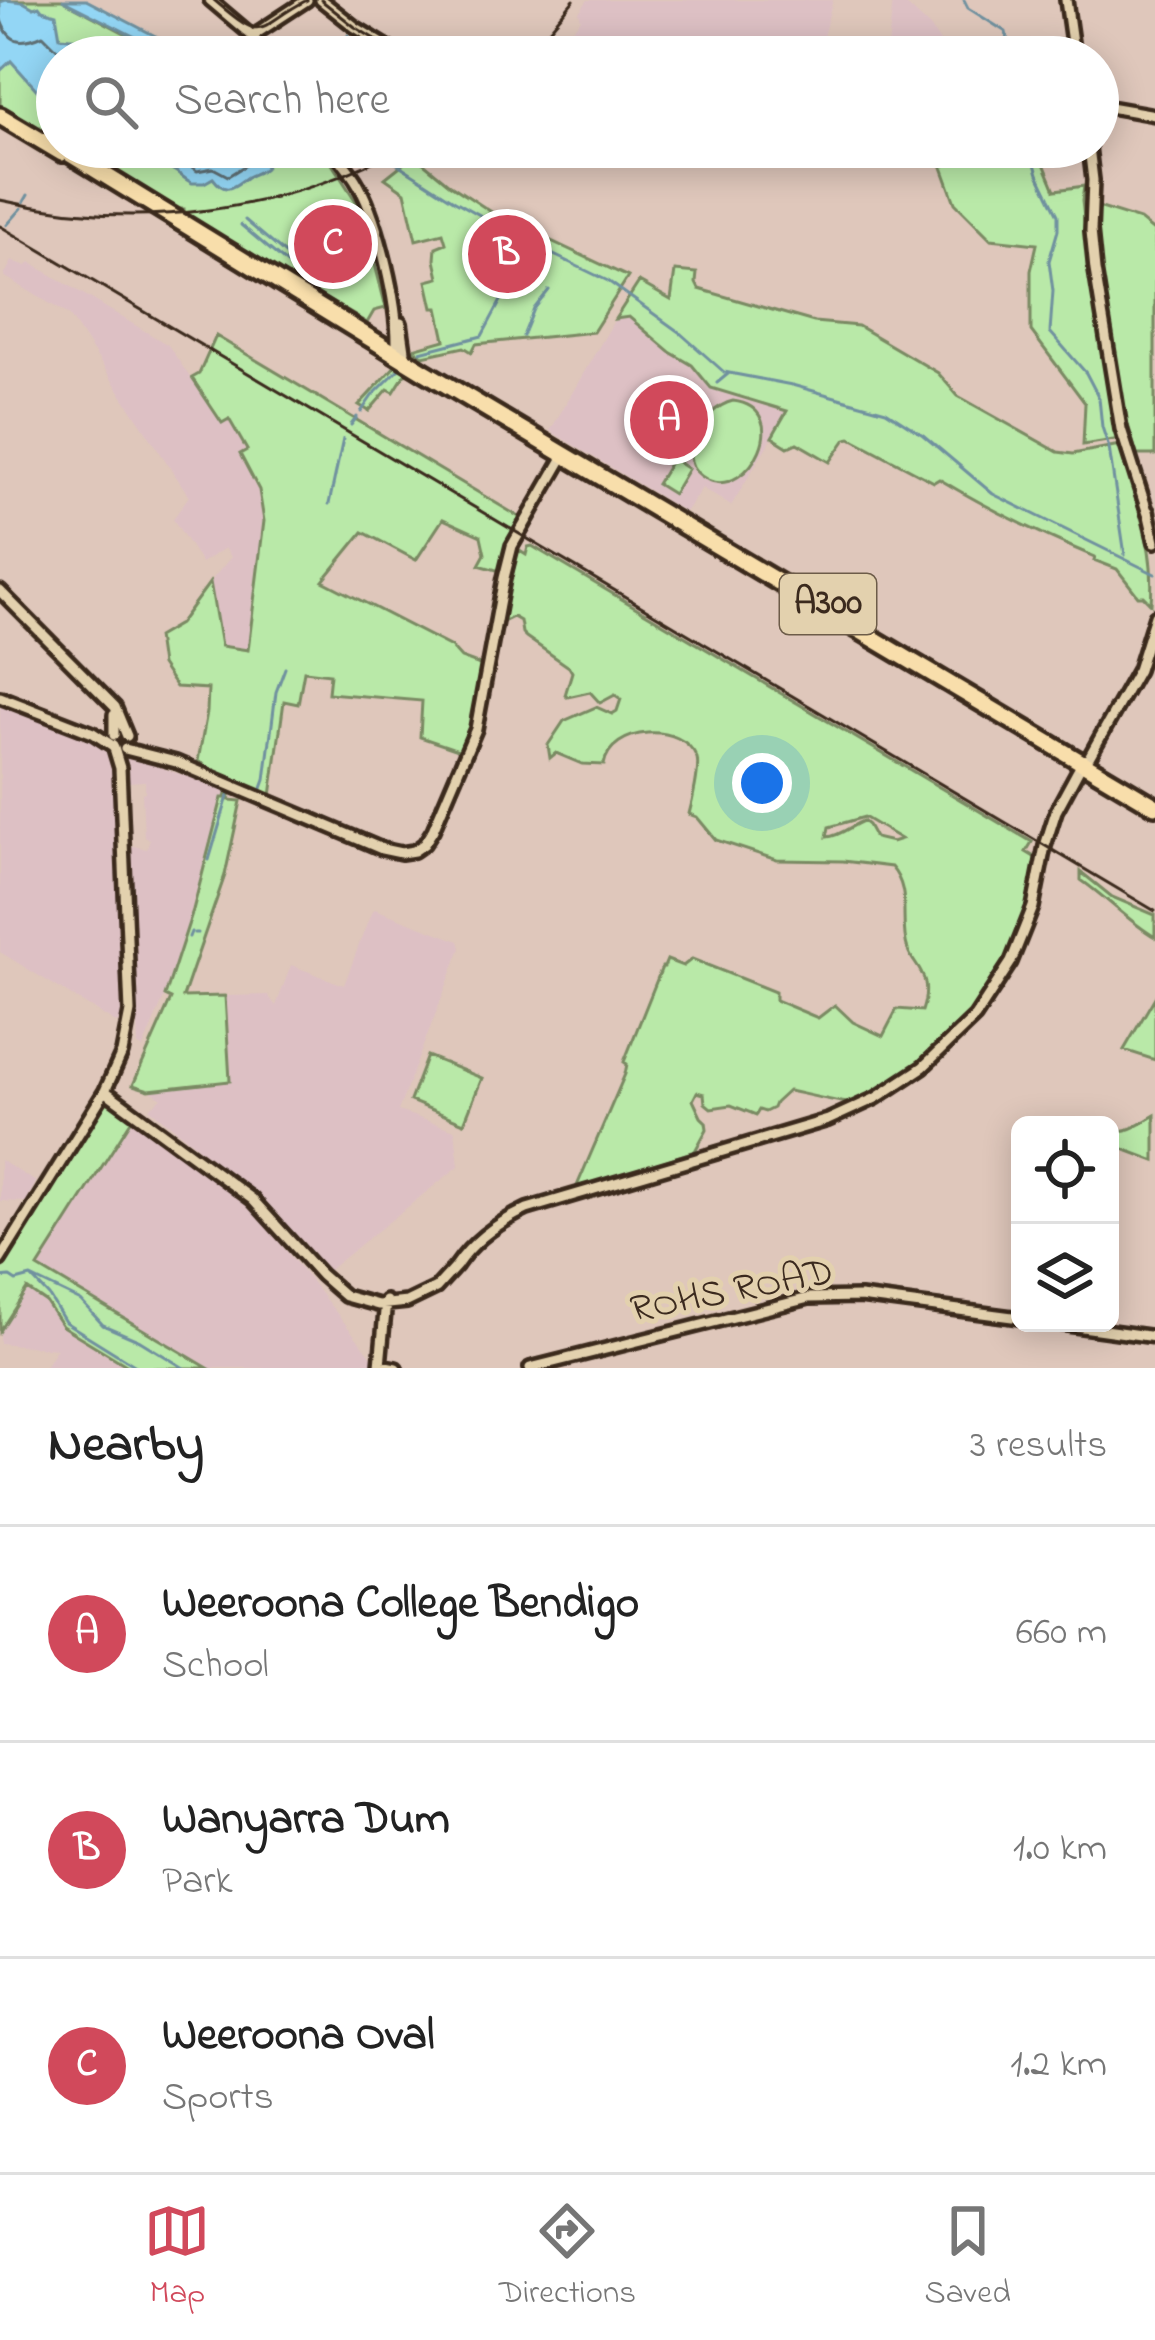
<!DOCTYPE html>
<html lang="en">
<head>
<meta charset="utf-8">
<style>
  :root { --surface:#fff; --page:#f2f2f2; --text:#222; --muted:#767676; --line:#e0e0e0; --accent:#d1495b }
  body { margin:0; font-family:"Indie Flower",sans-serif; background:var(--page); color:var(--text) }
  .controls { position:absolute; right:36px; bottom:36px; display:grid; overflow:hidden; border-radius:18px; box-shadow:0 6px 30px #0003 }
  .controls button { width:108px; height:108px; display:grid; place-items:center; padding:0; border:0; border-bottom:3px solid var(--line); background:var(--surface); color:var(--text); font:60px sans-serif }
  .you { position:absolute; left:762px; top:783px; width:42px; height:42px; margin:-30px; border:9px solid #fff; border-radius:50%; background:#1a73e8; box-shadow:0 0 0 18px #1a73e833 }
  .badge { display:grid; place-items:center; width:78px; height:78px; border-radius:50%; background:var(--accent); color:#fff; font-size:39px; font-weight:700 }
  .pin { position:absolute; translate:-50% -50%; border:6px solid #fff; box-shadow:0 3px 12px #0006 }
  .list { margin:0; padding:0; list-style:none }
  h2 { display:flex; justify-content:space-between; align-items:center; height:156px; margin:0; padding:0 48px; font-size:51px }
  h2 small { font-size:39px; font-weight:400; color:var(--muted) }
  .list li { display:grid; grid-template-columns:78px 1fr auto; gap:36px; align-items:center; box-sizing:border-box; height:216px; padding:0 48px; border-top:3px solid var(--line) }
  .list b { display:block; font-size:45px; white-space:nowrap }
  .list p { margin:0; font-size:39px; white-space:nowrap; color:var(--muted) }
  .list em { font-size:39px; font-style:normal; color:var(--muted) }
  .icon { flex:none; width:66px; height:66px; fill:none; stroke:currentColor; stroke-width:2; stroke-linecap:round; stroke-linejoin:round }
  .map { position:relative; flex:none; width:1155px; height:1368px; overflow:hidden }
  .search { position:absolute; background:var(--surface); box-shadow:0 6px 30px #0003; left:36px; right:36px; top:36px; height:132px; display:flex; align-items:center; gap:30px; box-sizing:border-box; padding:0 42px; border-radius:66px; color:var(--muted); font-size:45px }
  .sheet { height:804px; background:var(--surface) }
  nav { display:flex; justify-content:space-around; align-items:center; box-sizing:border-box; height:168px; border-top:3px solid var(--line); background:var(--surface); font-size:33px; color:var(--muted) }
  nav a { display:grid; justify-items:center; gap:6px }
  nav .on { color:var(--accent) }
  .map>svg:first-child { display:block }
  .built { fill:#ddc0c4 }
  .green { fill:#b9e9a8; stroke:#7a8a63; stroke-width:3; fill-rule:evenodd }
  .water { fill:#93d6f5; stroke:#70919f; stroke-width:3 }
  .lines { fill:none; stroke-linecap:round; stroke-linejoin:round }
  .shore { stroke:#5e6f74; stroke-width:3 }
  .stream { stroke:#70919f; stroke-width:3 }
  .secondary-casing { stroke:#3b2a1e; stroke-width:18 }
  .highway-casing { stroke:#3b2a1e; stroke-width:24 }
  .secondary { stroke:#e3d1ae; stroke-width:9 }
  .highway { stroke:#f8deab; stroke-width:15 }
  .tram { stroke:#3b2a1e; stroke-width:3 }
  .rail { stroke:#3b2a1e; stroke-width:3 }
  .labels { text-anchor:middle; dominant-baseline:central; stroke-width:10; stroke-linejoin:round; paint-order:stroke }
  .shield { fill:#e3d1ae; stroke:#6d5c49; stroke-width:3 }
  .shield-label { font-size:36px; font-weight:bold; fill:#3b2a1e }
  .street-label { font-size:39px; fill:#3b2a1e; stroke:#e3d1ae }
</style>
</head>
<body>
<div class="map">
<svg width="1155" height="1368" viewBox="0 0 1155 1368">
  <rect width="100%" height="100%" fill="#dfc7bb"/>
  <filter id="ink" filterUnits="userSpaceOnUse"><feTurbulence type="fractalNoise" baseFrequency=".00833" numOctaves="2"/><feDisplacementMap in="SourceGraphic" scale="24" xChannelSelector="R" yChannelSelector="G"/><feConvolveMatrix kernelMatrix="1 2 1 2 8 2 1 2 1" color-interpolation-filters="sRGB"/></filter>
  <g filter="url(#ink)">
    <!-- built -->
    <path class="built" d="M 588,0 L 833,0 L 822,40 L 810,57 L 574,57 L 566,38 L 581,19 L 579,12 Z
      M 893,0 L 901,0 L 930,27 L 950,57 L 887,57 Z
      M 12,261 L 27,266 L 30,262 L 168,345 L 221,423 L 229,419 L 248,451 L 241,455 L 259,490 L 264,521 L 248,651 L 221,646 L 210,582 L 231,557 L 225,548 L 201,563 L 173,519 L 189,496 L 69,315 L 4,276 Z
      M 629,317 L 670,352 L 692,365 L 711,388 L 788,411 L 731,506 L 702,488 L 685,512 L 550,431 L 615,319 Z
      M 0,706 L 103,746 L 114,754 L 113,817 L 116,820 L 123,976 L 121,1020 L 116,1023 L 0,952 Z
      M 127,756 L 227,790 L 225,798 L 222,799 L 174,974 L 143,1048 L 138,1046 L 129,845 L 147,849 L 150,839 L 144,837 L 142,793 L 145,792 L 145,781 L 127,782 Z
      M 375,909 L 459,941 L 461,948 L 398,1111 L 455,1130 L 459,1166 L 326,1272 L 303,1242 L 264,1201 L 149,1108 L 162,1098 L 149,1090 L 230,1080 L 225,996 L 268,995 L 276,1006 L 291,965 L 344,985 L 371,913 Z
      M 133,1115 L 250,1206 L 377,1363 L 376,1368 L 208,1368 L 37,1267 Z
      M 0,1160 L 36,1182 L 26,1202 L 0,1201 Z
      M 27,1288 L 46,1302 L 62,1326 L 131,1368 L 44,1368 L 56,1349 L 0,1343 L 0,1331 Z"/>
    <!-- green -->
    <path class="green" d="M 0,0 L 62,0 L 170,57 L 57,57 L 57,142 L 0,108 Z
      M 66,147 L 321,147 L 361,209 L 386,308 L 374,311 L 367,323 L 184,215 L 184,209 L 169,209 Z
      M 961,147 L 1053,147 L 1055,158 L 1043,161 L 1055,190 L 1084,186 L 1082,201 L 1091,277 L 1120,439 L 1083,445 L 1085,403 L 1031,331 L 1031,271 L 1037,244 L 991,239 L 955,203 L 942,167 L 954,161 Z
      M 414,155 L 449,184 L 496,215 L 628,277 L 593,332 L 476,344 L 472,352 L 464,347 L 423,356 L 413,349 L 445,340 L 438,308 L 433,308 L 427,281 L 439,278 L 435,260 L 436,247 L 446,243 L 443,233 L 416,240 L 405,192 L 385,178 Z
      M 1095,206 L 1140,220 L 1155,232 L 1155,455 L 1137,455 C 1114,381 1093,282 1095,206 Z
      M 675,271 L 697,273 L 696,283 L 699,289 L 814,322 L 858,326 L 938,373 L 958,396 L 1058,452 L 1073,454 L 1120,445 C 1129,463 1131,481 1136,500 C 1148,540 1154,562 1151,604 L 1143,596 L 1138,596 L 1117,569 L 1094,560 L 1095,557 C 1042,535 989,509 939,479 L 934,482 L 851,438 L 846,439 L 830,462 L 797,443 L 788,447 L 772,437 L 787,411 L 711,388 L 692,365 L 670,352 L 629,317 L 615,319 L 639,282 L 671,300 Z
      M 216,336 L 521,518 L 507,543 L 500,571 L 479,565 L 485,554 L 481,536 L 443,519 L 416,560 L 363,532 L 323,581 L 451,647 L 461,658 L 488,668 L 467,753 L 420,737 L 422,701 L 328,693 L 330,674 L 304,671 L 298,704 L 284,701 L 271,796 L 219,774 L 198,761 L 207,712 L 208,689 L 176,687 L 161,665 L 157,637 L 179,624 L 210,582 L 221,646 L 248,650 L 264,521 L 259,490 L 240,454 L 247,450 L 229,419 L 222,423 L 192,378 L 199,374 Z
      M 399,362 L 409,368 L 394,392 L 388,389 L 369,411 L 359,405 Z
      M 733,401 C 796,409 749,499 708,480 C 668,461 703,408 733,401 Z
      M 675,454 L 682,458 L 679,463 L 688,469 L 673,494 L 657,484 Z
      M 532,546 L 1032,842 L 1026,852 L 1036,858 L 1037,862 L 1029,907 L 1007,973 L 960,1031 L 958,1024 L 958,1028 C 937,1050 884,1097 855,1103 C 845,1105 802,1093 788,1091 L 775,1103 L 773,1108 L 765,1112 L 759,1110 L 756,1115 L 731,1105 L 711,1108 L 705,1103 L 704,1094 L 697,1092 L 693,1100 L 701,1117 L 706,1122 L 707,1129 L 695,1151 L 581,1188 L 577,1186 L 625,1074 L 627,1064 L 624,1062 L 662,967 L 664,967 L 667,960 L 683,966 L 692,959 L 775,992 L 775,1000 L 818,1018 L 835,1005 L 853,1022 L 883,1036 L 897,1009 L 922,1011 C 925,1002 927,994 925,983 C 923,970 912,962 908,950 C 898,921 913,892 891,867 L 843,861 L 777,860 L 716,840 L 697,817 L 689,814 C 692,803 700,769 697,758 C 683,721 610,726 604,765 L 582,764 L 556,753 L 550,758 L 548,745 L 564,721 L 596,707 L 612,714 L 617,711 L 621,699 L 615,695 L 600,703 L 590,692 L 567,697 L 565,695 L 572,672 L 569,667 L 526,637 L 522,633 L 520,621 L 513,617 L 501,623 L 518,550 L 526,555 L 528,547 ZM 864,817 L 901,839 L 892,842 L 875,838 L 868,825 L 863,821 C 850,826 841,836 827,837 L 829,827 Z
      M 227,790 L 230,794 L 229,800 L 241,801 L 225,875 L 183,997 L 225,996 L 230,1081 L 149,1090 L 133,1085 L 171,999 L 165,996 L 193,910 L 222,798 L 225,798 Z
      M 1081,872 L 1112,897 L 1155,915 L 1155,937 C 1128,921 1107,898 1081,880 Z
      M 1155,997 L 1155,1060 L 1124,1050 Z
      M 427,1056 L 482,1078 L 464,1123 L 410,1101 Z
      M 104,1101 L 113,1101 L 134,1116 L 38,1267 L 208,1368 L 131,1368 L 62,1326 L 46,1302 L 27,1289 L 0,1331 L 0,1265 Z
      M 1155,1115 L 1155,1161 L 1110,1144 L 1110,1129 C 1127,1135 1141,1123 1155,1115 Z"/>
    <!-- water -->
    <path class="water" d="M 6,0 L 23,2 L 34,8 L 39,6 L 42,10 L 56,14 L 60,37 L 102,41 L 128,57 L 57,57 L 57,104 L 45,99 L 11,61 L 0,71 L 0,2 Z
      M 62,0 L 86,0 L 196,57 L 175,57 Z
      M 145,147 L 269,147 C 268,152 268,163 265,168 C 264,170 249,176 247,177 C 232,188 226,195 213,178 L 204,183 L 192,183 C 177,175 176,166 156,167 Z"/>
    <g class="lines">
      <!-- shore -->
      <path class="shore" d="M 0,17 C 8,43 20,45 43,35 L 57,49 L 95,51 L 105,57
        M 158,147 C 166,159 186,160 197,171 L 213,168 L 228,176 L 254,160 L 257,147"/>
      <!-- stream -->
      <path class="stream" d="M 964,0 L 968,8 L 1006,32 L 1008,42 L 1004,57
        M 338,57 L 348,35
        M 380,147 L 396,163 L 455,201 L 531,244 L 608,281 L 679,332 L 724,372 L 792,385 L 886,411 L 923,435 L 993,494 L 1155,574
        M 1030,147 L 1038,174 L 1058,215 L 1058,230 L 1049,261 L 1053,291 L 1050,332 L 1086,373 L 1099,398 L 1102,427 L 1109,448 L 1125,555
        M 24,202 L 28,195
        M 245,220 L 315,279
        M 7,225 L 22,208
        M 241,225 L 311,284
        M 523,336 L 534,309 L 549,290
        M 420,352 L 482,336 L 526,254
        M 717,383 L 728,374
        M 361,412 L 372,396 L 403,365
        M 351,425 L 357,417
        M 329,504 L 343,439
        M 261,791 L 265,780 L 276,692 L 285,668
        M 209,860 L 229,793
        M 194,933 L 198,933
        M 189,937 L 191,932
        M 31,1277 L 81,1301 L 103,1325 L 140,1341 L 184,1368
        M 0,1278 L 10,1277 L 16,1281 L 31,1277 L 49,1296 L 65,1322 L 139,1368"/>
      <defs>
        <path id="secondary" d="M 210,0 L 249,33 L 271,57
          M 321,0 L 355,27 L 404,57
          M 1066,0 L 1074,57
          M 252,36 L 307,0
          M 1098,105 L 1155,115
          M 330,147 C 340,159 351,171 359,186 C 379,223 398,304 397,346
          M 1089,147 L 1093,180 L 1091,231 L 1095,270 L 1121,429 L 1148,514
          M 401,323 L 405,351
          M 1148,511 L 1155,542
          M 0,591 L 115,707 L 127,736
          M 0,697 L 93,733 L 113,746
          M 114,715 L 114,735
          M 125,749 L 176,762 L 382,849 L 401,853 L 414,851 L 424,844 L 433,830 L 476,729 L 504,578 L 512,546 L 565,454
          M 1088,759 L 1138,670 L 1155,616
          M 105,1091 L 252,1199 L 321,1275 L 345,1296 L 378,1305 L 407,1302 L 436,1288 L 457,1265
          M 0,1260 L 105,1091 L 122,1053 L 130,1012 L 120,768 L 114,748
          M 456,1266 C 474,1239 499,1222 527,1209 L 828,1120 L 876,1098 L 923,1067 L 975,1017 L 1011,962 L 1033,907 L 1045,846 L 1056,811 L 1082,763
          M 386,1301 L 380,1365 L 396,1368
          M 1053,1323 L 1155,1337
          M 530,1368 L 809,1298 L 860,1297 L 1020,1318"/>
        <path id="highway" d="M 0,116 L 62,153
          M 59,147 L 425,372 L 1155,806"/>
      </defs>
      <!-- secondary casing -->
      <use href="#secondary" class="secondary-casing"/>
      <!-- highway casing -->
      <use href="#highway" class="highway-casing"/>
      <!-- secondary -->
      <use href="#secondary" class="secondary"/>
      <!-- highway -->
      <use href="#highway" class="highway"/>
      <!-- tram -->
      <path class="tram" d="M 214,0 C 267,45 253,28 307,0
        M 321,0 L 355,27 L 404,57"/>
      <!-- rail -->
      <path class="rail" d="M 526,57 L 574,0
        M 0,200 C 135,231 281,214 402,147
        M 0,226 L 1155,911"/>
    </g>
  </g>
  <g class="labels">
    <!-- shield labels -->
    <rect class="shield" x="780" y="574" width="96" height="60" rx="9"/>
    <g class="shield-label">
      <text x="828" y="604">A300</text>
    </g>
    <!-- street labels -->
    <g class="street-label">
      <text transform="translate(732 1292) rotate(-11)">ROHS ROAD</text>
    </g>
  </g>
</svg>
<div class="controls">
<button><svg class="icon" aria-label="locate" viewBox="0 0 24 24"><circle cx="12" cy="12" r="6"/><path d="M12 2v4M12 18v4M2 12h4M18 12h4"/></svg></button>
<button><svg class="icon" aria-label="layers" viewBox="0 0 24 24"><path d="M12 4l9 5-9 5-9-5zM3 14l9 5 9-5"/></svg></button>
</div>
<div class="you"></div>
<div class="pin badge" style="left:669px;top:420px">A</div>
<div class="pin badge" style="left:507px;top:254px">B</div>
<div class="pin badge" style="left:333px;top:244px">C</div>
<div class="search"><svg class="icon" aria-label="search" viewBox="0 0 24 24"><circle cx="10" cy="10" r="6"/><path d="M15 15l6 6"/></svg>Search here</div>
</div>
<section class="sheet">
<h2>Nearby<small>3 results</small></h2>
<ul class="list">
<li><span class="badge">A</span><div><b>Weeroona College Bendigo</b><p>School</p></div><em>660 m</em></li>
<li><span class="badge">B</span><div><b>Wanyarra Dum</b><p>Park</p></div><em>1.0 km</em></li>
<li><span class="badge">C</span><div><b>Weeroona Oval</b><p>Sports</p></div><em>1.2 km</em></li>
</ul>
</section>
<nav>
<a class="on"><svg class="icon" aria-label="map" viewBox="0 0 24 24"><path d="M3 6l6-2 6 2 6-2v14l-6 2-6-2-6 2zM9 4v14M15 6v14"/></svg>Map</a>
<a><svg class="icon" aria-label="directions" viewBox="0 0 24 24"><path d="M12 3l9 9-9 9-9-9zM9 14v-3h6M13 9l2 2-2 2"/></svg>Directions</a>
<a><svg class="icon" aria-label="saved" viewBox="0 0 24 24"><path d="M7 4h10v16l-5-4-5 4z"/></svg>Saved</a>
</nav>
</body>
</html>
